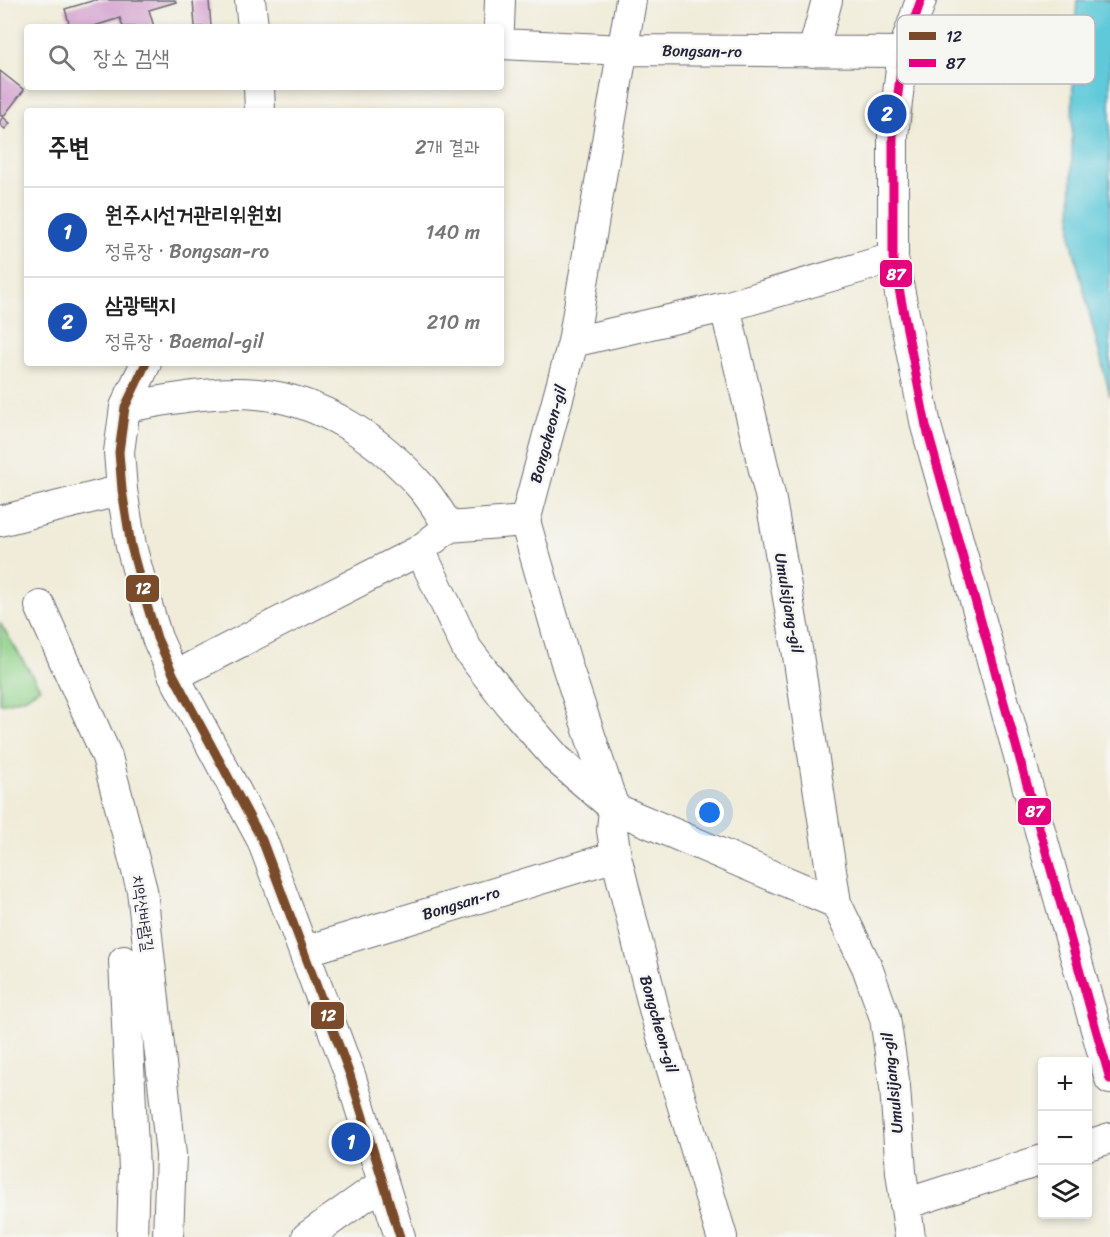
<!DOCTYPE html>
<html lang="ko">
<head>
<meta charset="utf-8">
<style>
  :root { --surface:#fff; --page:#f2f2f2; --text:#222; --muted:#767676; --line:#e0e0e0; --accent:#7c3aed }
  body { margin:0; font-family:Sriracha,"Poor Story",sans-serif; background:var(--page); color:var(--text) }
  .controls { position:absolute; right:18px; bottom:18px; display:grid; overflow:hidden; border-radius:6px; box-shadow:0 3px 9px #0003 }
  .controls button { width:54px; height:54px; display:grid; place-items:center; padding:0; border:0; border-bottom:2px solid var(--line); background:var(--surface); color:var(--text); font:30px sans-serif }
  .you { position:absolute; left:710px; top:813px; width:21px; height:21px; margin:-15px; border:4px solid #fff; border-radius:50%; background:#1a73e8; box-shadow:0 0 0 9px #1a73e833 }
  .badge { display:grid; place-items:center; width:39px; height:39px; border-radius:50%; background:var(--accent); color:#fff; font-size:20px; font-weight:700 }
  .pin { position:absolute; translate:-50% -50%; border:3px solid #fff; box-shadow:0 2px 6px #0006 }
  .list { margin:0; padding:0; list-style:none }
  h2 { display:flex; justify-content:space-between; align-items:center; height:78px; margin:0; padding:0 24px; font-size:26px }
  h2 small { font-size:20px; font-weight:400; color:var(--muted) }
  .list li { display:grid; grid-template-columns:39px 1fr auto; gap:18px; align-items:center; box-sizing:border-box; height:90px; padding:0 24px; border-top:2px solid var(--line) }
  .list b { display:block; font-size:22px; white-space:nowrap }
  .list p { margin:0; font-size:20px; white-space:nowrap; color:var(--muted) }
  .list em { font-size:20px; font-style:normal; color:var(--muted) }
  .icon { flex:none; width:33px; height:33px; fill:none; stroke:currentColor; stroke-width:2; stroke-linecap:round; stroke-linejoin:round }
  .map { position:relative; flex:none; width:1110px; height:1237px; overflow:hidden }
  .search { position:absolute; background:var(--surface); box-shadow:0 3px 9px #0003; left:24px; top:24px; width:480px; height:66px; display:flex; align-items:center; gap:15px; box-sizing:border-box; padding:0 21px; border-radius:6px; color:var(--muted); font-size:22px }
  .panel { position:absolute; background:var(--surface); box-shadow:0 3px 9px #0003; left:24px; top:108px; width:480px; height:258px; border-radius:6px }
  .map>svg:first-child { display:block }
  .green { fill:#91d28a; stroke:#5a7a62; stroke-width:1.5 }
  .water { fill:#5fc9d9; stroke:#40768a; stroke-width:1.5 }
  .building { fill:#d3a0ce }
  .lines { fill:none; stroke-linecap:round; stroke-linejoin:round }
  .minor-casing { stroke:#6a6972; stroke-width:32 }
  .minor { stroke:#fff; stroke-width:30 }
  .bus-1-casing { stroke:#f6f6f2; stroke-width:14 }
  .bus-2-casing { stroke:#f6f6f2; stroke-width:14 }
  .bus-1 { stroke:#7a4b2a; stroke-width:9 }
  .bus-2 { stroke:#e5007d; stroke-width:9 }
  .labels { text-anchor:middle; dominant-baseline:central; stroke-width:5; stroke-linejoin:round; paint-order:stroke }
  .street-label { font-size:16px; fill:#22223b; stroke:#f6f6f2 }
  .key { fill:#f6f6f2; stroke:#b6b6bb; stroke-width:1.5 }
  .key-label { font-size:16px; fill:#22223b }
  .line-badge { stroke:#f6f6f2; stroke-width:2 }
  .badge-label { font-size:16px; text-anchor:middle; font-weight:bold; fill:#fff }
</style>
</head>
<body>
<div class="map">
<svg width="1110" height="1237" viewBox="0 0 1110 1237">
  <rect width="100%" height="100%" fill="#f6f6f2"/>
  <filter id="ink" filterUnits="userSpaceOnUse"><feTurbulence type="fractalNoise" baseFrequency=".0167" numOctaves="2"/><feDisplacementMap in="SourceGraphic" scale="12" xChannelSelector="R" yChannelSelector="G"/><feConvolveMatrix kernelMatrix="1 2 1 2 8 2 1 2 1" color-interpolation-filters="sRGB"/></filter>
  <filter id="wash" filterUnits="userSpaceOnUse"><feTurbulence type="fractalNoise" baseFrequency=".008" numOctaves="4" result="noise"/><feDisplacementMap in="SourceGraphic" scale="24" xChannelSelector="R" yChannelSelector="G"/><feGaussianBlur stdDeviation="1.35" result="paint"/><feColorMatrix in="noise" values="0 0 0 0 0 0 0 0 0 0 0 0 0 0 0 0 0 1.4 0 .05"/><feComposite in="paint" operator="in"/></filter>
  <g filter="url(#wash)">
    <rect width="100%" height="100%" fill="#f0ecd9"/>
    <!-- green -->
    <path class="green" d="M 0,623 L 40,688 L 24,698 L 0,704 Z"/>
    <!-- water -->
    <path class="water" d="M 1077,0 L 1110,0 L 1110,396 L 1071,239 L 1073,56 Z"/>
    <g id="blocks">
      <!-- building -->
      <path class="building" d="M 95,0 L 175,0 L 176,2 L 149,10 L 154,27 L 123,27 L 120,18 L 91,27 L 70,27 L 65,9 Z
        M 193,0 L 209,0 L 211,27 L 195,27 Z
        M 0,71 L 24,90 L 3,117 L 0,115 Z
        M 3,117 L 10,123 L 5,129 L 0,125 L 0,121 Z"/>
    </g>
  </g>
  <g filter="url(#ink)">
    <use href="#blocks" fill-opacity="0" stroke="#6a6972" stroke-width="1.5"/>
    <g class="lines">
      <defs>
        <path id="minor" d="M 250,0 L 253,27
          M 631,0 L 573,342 L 525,521 L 567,666 L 614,808 L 612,830 L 616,856 L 655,1013 L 722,1237
          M 921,0 L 903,52 L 893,135 L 893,258 L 926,426 L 1110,1079
          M 499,27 L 500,0
          M 501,44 L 623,50 L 903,52
          M 813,52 L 827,0
          M 259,87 L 260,111
          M 725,307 L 770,495 L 797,649 L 836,903 L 867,967 L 885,1018 L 895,1087 L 901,1172 L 910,1237
          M 573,342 L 725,307 L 893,258
          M 146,363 L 125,407 L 119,452 L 122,490 L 131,546 L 147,605 L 157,638 L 174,676 L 262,840 L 350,1075 L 400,1237
          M 125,407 C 168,400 213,390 257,394 C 322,400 381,440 423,489 C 433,501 441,515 449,527
          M 0,521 L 122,490
          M 420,550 L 467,649 L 511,706 L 557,759 L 614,808 L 836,903
          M 40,606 L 107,757 L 142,890 L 171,1155 L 168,1237
          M 174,676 L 420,550 L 449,527 L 525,521
          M 305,951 L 616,856
          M 124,961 L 134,1169 L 132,1237
          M 1088,1145 L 1110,1138
          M 905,1204 L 1042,1160
          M 307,1237 L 372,1191 L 383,1186"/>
      </defs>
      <!-- minor casing -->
      <use href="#minor" class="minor-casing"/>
      <!-- minor -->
      <use href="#minor" class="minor"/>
      <defs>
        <path id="bus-1" d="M 146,363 L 125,407 L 119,452 L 122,490 L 131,546 L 147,605 L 157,638 L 174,676 L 262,840 L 350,1075 L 400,1237"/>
        <path id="bus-2" d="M 921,0 L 903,52 L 893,135 L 893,258 L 926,426 L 1110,1079"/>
      </defs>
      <!-- bus-1 casing -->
      <use href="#bus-1" class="bus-1-casing"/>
      <!-- bus-2 casing -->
      <use href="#bus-2" class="bus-2-casing"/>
      <!-- bus-1 -->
      <use href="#bus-1" class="bus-1"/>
      <!-- bus-2 -->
      <use href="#bus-2" class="bus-2"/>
    </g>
  </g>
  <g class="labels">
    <!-- street labels -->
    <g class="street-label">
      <text transform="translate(702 51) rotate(1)">Bongsan-ro</text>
      <text transform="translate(548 434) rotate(-75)">Bongcheon-gil</text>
      <text transform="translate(789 603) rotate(80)">Umulsijang-gil</text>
      <text transform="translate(461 903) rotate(-17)">Bongsan-ro</text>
      <text transform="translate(143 913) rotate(82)">치악산바람길</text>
      <text transform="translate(659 1024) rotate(74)">Bongcheon-gil</text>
      <text transform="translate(892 1083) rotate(-96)">Umulsijang-gil</text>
    </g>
  </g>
  <!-- legend -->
  <rect x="897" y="15" width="198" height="69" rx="9" class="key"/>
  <rect x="909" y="32" width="27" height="8" fill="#7a4b2a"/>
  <rect x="909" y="59" width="27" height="8" fill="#e5007d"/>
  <g class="key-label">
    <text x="946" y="42">12</text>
    <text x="946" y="69">87</text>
  </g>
  <g class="line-badge">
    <rect x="879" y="259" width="34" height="29" rx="6" fill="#e5007d"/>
    <rect x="125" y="574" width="35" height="29" rx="6" fill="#7a4b2a"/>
    <rect x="1017" y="797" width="35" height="29" rx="6" fill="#e5007d"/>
    <rect x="310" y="1001" width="35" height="29" rx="6" fill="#7a4b2a"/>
  </g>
  <g class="badge-label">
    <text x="896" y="280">87</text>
    <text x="143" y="594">12</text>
    <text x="1035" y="817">87</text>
    <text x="328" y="1021">12</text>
  </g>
</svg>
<div class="controls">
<button>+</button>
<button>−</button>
<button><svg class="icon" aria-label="layers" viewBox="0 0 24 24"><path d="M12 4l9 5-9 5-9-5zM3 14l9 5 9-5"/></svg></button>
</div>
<div class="you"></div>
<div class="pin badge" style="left:351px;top:1142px;background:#1a4fb4">1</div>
<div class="pin badge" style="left:887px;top:114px;background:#1a4fb4">2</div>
<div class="search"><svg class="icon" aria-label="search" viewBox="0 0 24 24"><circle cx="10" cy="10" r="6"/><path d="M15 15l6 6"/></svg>장소 검색</div>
<section class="panel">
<h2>주변<small>2개 결과</small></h2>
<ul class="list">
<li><span class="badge" style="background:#1a4fb4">1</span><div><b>원주시선거관리위원회</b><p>정류장 · Bongsan-ro</p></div><em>140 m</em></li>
<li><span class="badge" style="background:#1a4fb4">2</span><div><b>삼광택지</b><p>정류장 · Baemal-gil</p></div><em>210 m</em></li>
</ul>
</section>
</div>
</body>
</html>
